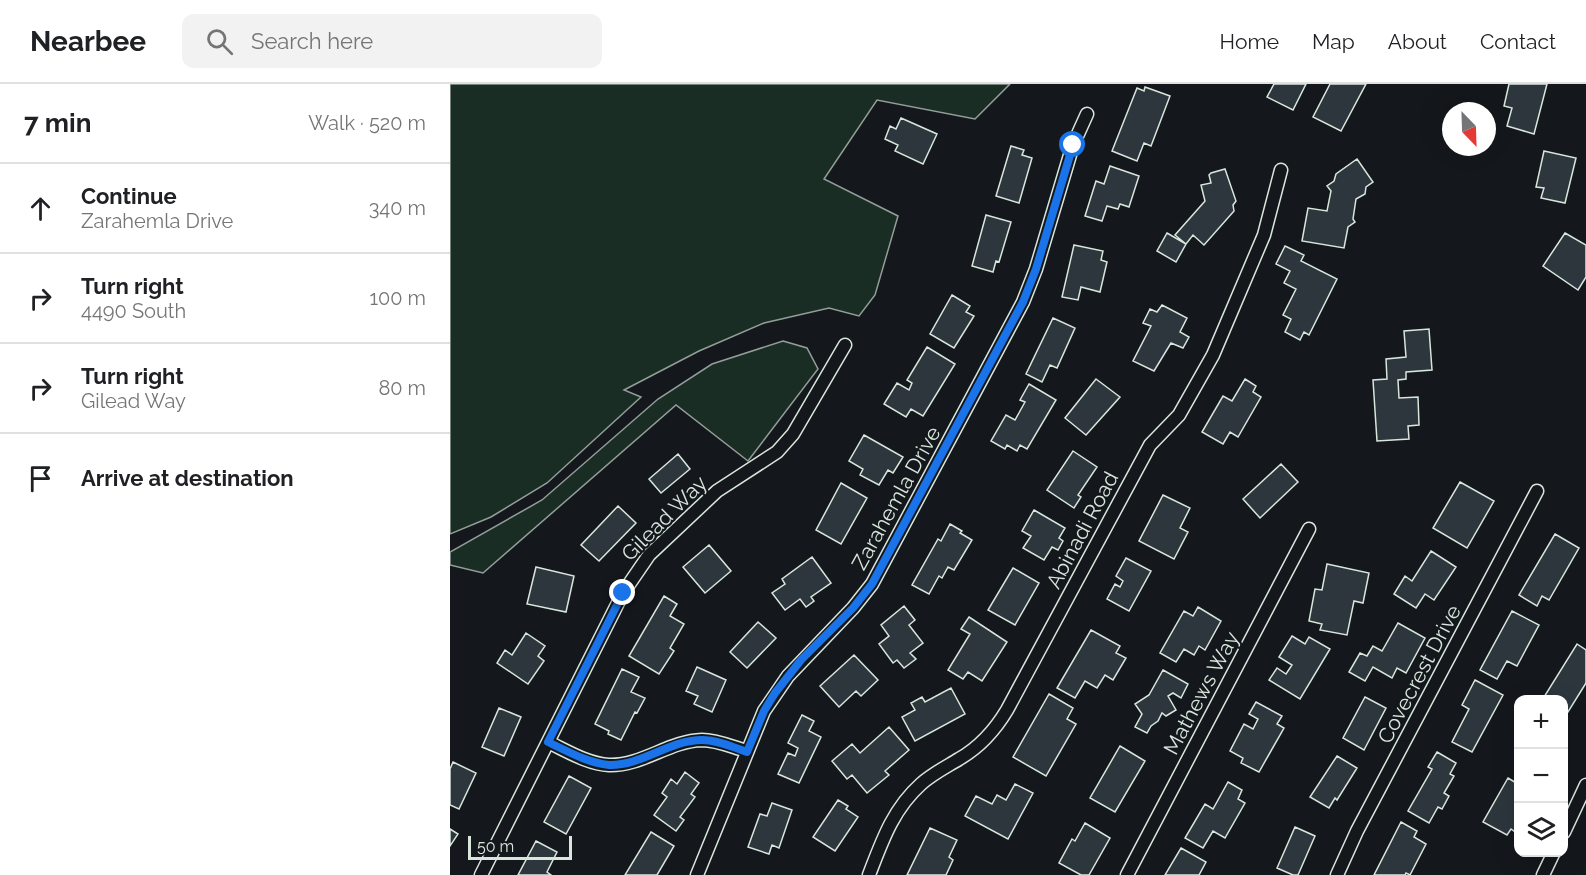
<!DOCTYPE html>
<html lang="en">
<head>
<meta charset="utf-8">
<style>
  :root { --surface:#fff; --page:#f2f2f2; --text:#202124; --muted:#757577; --line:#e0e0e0 }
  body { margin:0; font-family:Raleway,sans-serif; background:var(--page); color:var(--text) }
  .controls { position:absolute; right:18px; bottom:18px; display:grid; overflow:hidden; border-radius:12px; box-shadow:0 6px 24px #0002 }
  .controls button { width:54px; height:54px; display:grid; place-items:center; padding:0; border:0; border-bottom:2px solid var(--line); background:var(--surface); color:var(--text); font:30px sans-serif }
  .compass { position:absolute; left:992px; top:18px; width:54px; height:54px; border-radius:50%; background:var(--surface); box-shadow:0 6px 24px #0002; rotate:157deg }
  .scale { position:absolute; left:18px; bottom:15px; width:104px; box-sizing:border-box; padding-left:6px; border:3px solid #d8e6dc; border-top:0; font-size:16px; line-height:21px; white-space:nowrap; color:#d8e6dc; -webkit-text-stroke:4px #14181c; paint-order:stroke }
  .stop { position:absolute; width:18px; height:18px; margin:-14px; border:4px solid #1a73e8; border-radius:50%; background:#fff }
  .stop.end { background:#1a73e8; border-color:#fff; box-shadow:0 2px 6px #0008 }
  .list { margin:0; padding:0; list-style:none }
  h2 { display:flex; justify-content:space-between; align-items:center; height:78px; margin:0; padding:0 24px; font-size:26px }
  h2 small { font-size:20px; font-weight:400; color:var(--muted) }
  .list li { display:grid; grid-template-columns:39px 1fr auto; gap:18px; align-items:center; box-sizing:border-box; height:90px; padding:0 24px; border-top:2px solid var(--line) }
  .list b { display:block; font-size:22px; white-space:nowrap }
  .list p { margin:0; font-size:20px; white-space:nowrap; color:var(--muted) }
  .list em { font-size:20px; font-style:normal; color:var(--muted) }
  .icon { flex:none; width:33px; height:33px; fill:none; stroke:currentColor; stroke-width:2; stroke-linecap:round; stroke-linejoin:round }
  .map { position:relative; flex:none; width:1136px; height:791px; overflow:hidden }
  header { display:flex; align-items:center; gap:36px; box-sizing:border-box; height:84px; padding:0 30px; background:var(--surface); border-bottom:2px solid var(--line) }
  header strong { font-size:28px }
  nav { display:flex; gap:33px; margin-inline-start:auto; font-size:21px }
  .search { width:420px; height:54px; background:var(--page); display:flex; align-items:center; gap:15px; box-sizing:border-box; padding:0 21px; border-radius:12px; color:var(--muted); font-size:22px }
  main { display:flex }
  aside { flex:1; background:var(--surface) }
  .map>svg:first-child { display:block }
  .green { fill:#1a2d24; stroke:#939e99; stroke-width:1.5 }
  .building { fill:#2c363c; stroke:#d8e6dc; stroke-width:1.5 }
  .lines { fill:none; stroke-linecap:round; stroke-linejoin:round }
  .street-casing { stroke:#d8e6dc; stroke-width:15 }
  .street { stroke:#14181c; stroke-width:12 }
  .route { stroke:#1a73e8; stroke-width:8 }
  .labels { text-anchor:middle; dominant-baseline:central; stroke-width:4.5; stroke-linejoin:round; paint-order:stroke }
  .street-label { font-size:21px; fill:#d8e6dc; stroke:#14181c }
</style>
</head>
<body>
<header>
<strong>Nearbee</strong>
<div class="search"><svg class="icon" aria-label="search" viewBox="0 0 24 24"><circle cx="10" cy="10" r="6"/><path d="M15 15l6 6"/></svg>Search here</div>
<nav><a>Home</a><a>Map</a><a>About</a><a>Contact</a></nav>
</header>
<main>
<aside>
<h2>7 min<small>Walk · 520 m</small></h2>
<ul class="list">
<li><svg class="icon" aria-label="ahead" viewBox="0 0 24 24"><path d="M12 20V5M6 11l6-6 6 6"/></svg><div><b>Continue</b><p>Zarahemla Drive</p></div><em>340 m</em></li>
<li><svg class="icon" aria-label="right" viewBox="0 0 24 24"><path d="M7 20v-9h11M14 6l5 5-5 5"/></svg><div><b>Turn right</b><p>4490 South</p></div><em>100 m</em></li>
<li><svg class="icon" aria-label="right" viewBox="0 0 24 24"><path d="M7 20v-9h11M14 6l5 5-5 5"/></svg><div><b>Turn right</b><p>Gilead Way</p></div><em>80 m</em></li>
<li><svg class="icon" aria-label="arrive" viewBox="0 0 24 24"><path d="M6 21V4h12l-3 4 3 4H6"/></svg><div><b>Arrive at destination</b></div></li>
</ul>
</aside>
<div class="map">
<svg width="1136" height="791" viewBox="0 0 1136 791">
  <rect width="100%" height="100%" fill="#14181c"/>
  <!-- green -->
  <path class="green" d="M 0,0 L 560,0 L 525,35 L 427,16 L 374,95 L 448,132 L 425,211 L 409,232 L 379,224 L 314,239 L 249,267 L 174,306 L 191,313 L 97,399 L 41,433 L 0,450 Z
    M 333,257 L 357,264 L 368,285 L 298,377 L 226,321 L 33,489 L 0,481 L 0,468 L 92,416 L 208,315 L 262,280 Z"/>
  <!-- building -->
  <path class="building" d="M 824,0 L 856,0 L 843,26 L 817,13 Z
    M 880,0 L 916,0 L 891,47 L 863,33 Z
    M 1059,0 L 1097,0 L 1084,50 L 1057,42 L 1062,24 L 1054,22 Z
    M 695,3 L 720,12 L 701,62 L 694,59 L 687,77 L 662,67 L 687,4 L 694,7 Z
    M 451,34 L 487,50 L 473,80 L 445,67 L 448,61 L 435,55 L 440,42 L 446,45 Z
    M 561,62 L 574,66 L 572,71 L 582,74 L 569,119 L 546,112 Z
    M 1094,67 L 1126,74 L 1115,119 L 1091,114 L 1094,104 L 1086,103 Z
    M 907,75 L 923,98 L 916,103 L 915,110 L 906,115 L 903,135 L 905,138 L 898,143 L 894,164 L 852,157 L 858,124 L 877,127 L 881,107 L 877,102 L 884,97 L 886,90 Z
    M 660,82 L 689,92 L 679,123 L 670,120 L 668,125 L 657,122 L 652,137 L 635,132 L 646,97 L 654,100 Z
    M 775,85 L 786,117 L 783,121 L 784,127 L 754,161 L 743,151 L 736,160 L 725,151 L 755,117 L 751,101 L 761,99 L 759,91 L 761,89 Z
    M 536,131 L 561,138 L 549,178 L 546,177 L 543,188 L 522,182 Z
    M 717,149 L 736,160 L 726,178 L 707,167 Z
    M 1115,149 L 1136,161 L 1136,193 L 1128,206 L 1093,182 Z
    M 624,161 L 653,167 L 651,176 L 657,178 L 650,208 L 631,203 L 628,216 L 612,213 Z
    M 835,162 L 854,171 L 851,177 L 887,195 L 859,251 L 854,248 L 850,256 L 835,248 L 841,235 L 833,231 L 846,205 L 834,199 L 840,187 L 826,180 Z
    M 502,211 L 520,222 L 516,228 L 524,232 L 504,264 L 480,250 Z
    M 712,221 L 737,234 L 730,248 L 739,253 L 733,264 L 721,259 L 704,287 L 683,277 L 701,242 L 693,239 L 700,225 L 707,228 Z
    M 603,234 L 625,244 L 607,284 L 600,281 L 592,298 L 576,290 Z
    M 979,245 L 982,286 L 956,288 L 956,295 L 948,296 L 949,314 L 968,313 L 969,341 L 958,342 L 959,355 L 927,357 L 923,296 L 937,295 L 936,275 L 956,273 L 954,247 Z
    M 477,263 L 505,280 L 473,332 L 461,325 L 456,333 L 434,320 L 447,299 L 459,306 L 462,299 L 457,296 Z
    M 646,295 L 670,313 L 636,351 L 615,334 Z
    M 795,295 L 806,302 L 803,308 L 811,313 L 788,353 L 780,348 L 773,360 L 752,348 L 773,312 L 782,317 Z
    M 579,300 L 606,316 L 577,365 L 570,361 L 567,367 L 557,361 L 555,365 L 541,357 L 556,331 L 565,336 L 575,318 L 570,316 Z
    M 414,351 L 453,373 L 443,389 L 438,386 L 429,401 L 410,391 L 413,385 L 399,377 Z
    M 623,367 L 647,383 L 628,411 L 631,413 L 624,424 L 597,406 Z
    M 228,370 L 240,385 L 211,409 L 199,395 Z
    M 831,380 L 848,398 L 810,434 L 793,415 Z
    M 1010,398 L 1044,417 L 1017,464 L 983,444 Z
    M 391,399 L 417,414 L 391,460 L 366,446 Z
    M 713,411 L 740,424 L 730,444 L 738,448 L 724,475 L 689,457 Z
    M 168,422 L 186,439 L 149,477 L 131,461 Z
    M 584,426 L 615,444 L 609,454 L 613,457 L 608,466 L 602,463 L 594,476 L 573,464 L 581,452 L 572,447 Z
    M 500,440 L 512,447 L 510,449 L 522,456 L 504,486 L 498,483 L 492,494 L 489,492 L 479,510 L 462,501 L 488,455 L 491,457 Z
    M 1105,450 L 1129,464 L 1099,516 L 1092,512 L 1087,522 L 1069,511 Z
    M 259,461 L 281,487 L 255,509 L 233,483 Z
    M 981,467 L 1006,483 L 984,516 L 975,510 L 966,524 L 944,510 L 955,492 L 962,497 Z
    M 362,473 L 381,499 L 361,513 L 364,517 L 356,523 L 350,515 L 335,526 L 322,509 L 335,500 L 332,495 Z
    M 676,474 L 701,487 L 679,527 L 657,515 L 665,500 L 670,503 L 673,497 L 666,492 Z
    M 877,480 L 919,489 L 913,519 L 904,517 L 897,551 L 870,546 L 872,540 L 859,537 L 865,505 L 872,506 Z
    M 86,483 L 124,492 L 116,528 L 77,520 Z
    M 563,484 L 589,499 L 565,541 L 538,526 Z
    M 214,512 L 227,520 L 220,532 L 234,540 L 220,564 L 224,567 L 209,590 L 179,572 Z
    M 454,522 L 465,536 L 459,541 L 473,559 L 460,569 L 466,575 L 454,584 L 447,576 L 443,579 L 429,560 L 439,552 L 431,541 Z
    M 748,523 L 771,537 L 755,566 L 749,562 L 744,571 L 734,565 L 726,578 L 710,569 L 734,527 L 743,532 Z
    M 1062,527 L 1089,541 L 1067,582 L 1057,577 L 1047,595 L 1030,586 Z
    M 519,533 L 557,558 L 532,597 L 518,588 L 513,595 L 498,586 L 520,550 L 511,545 Z
    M 308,538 L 326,554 L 297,584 L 280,568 Z
    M 948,539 L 975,554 L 956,589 L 947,584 L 942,594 L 923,583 L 915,597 L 899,588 L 910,569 L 917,572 L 923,562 L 932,567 Z
    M 641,546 L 670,562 L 666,569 L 676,574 L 663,596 L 655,591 L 647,604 L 635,597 L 625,614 L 607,604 Z
    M 76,549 L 95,562 L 88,572 L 94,577 L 78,600 L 47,579 L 55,566 L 62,571 Z
    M 842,552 L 855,560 L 859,553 L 880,565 L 850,615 L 819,596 L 827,584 L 836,590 L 842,581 L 829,573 Z
    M 1127,560 L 1136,566 L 1136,599 L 1118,628 L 1114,625 L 1114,616 L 1098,616 L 1094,613 Z
    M 404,571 L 428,596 L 411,612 L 406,607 L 389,623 L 370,602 Z
    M 247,583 L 276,596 L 262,628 L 244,620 L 248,612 L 236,607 Z
    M 172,585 L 189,593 L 181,608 L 195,614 L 187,629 L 185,628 L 171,656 L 158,650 L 159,647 L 145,640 Z
    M 713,586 L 738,600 L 731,614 L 723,609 L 718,612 L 726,626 L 716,632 L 712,629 L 708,637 L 701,642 L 697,649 L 685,643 L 692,630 L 685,620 L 699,611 Z
    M 1025,596 L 1053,611 L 1022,668 L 1002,658 L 1019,625 L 1012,621 Z
    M 501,604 L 515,630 L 465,657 L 452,633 L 465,626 L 461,619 L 472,613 L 475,618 Z
    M 599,610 L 623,624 L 617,635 L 626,640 L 596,692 L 563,673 Z
    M 915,613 L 936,624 L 914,666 L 893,654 Z
    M 806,618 L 832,632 L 827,640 L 834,644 L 809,688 L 791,679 L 793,674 L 780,667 L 794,640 L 803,645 L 808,635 L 799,630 Z
    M 49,624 L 71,633 L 54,672 L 32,663 Z
    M 352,631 L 364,637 L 359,647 L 371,653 L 349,699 L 328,690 L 338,669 L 345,672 L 348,664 L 338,659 Z
    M 439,643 L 459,666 L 435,687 L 439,691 L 417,709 L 402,691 L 397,695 L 382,677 L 402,660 L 410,669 Z
    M 670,662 L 695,677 L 665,728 L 640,714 Z
    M 987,668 L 1006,679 L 1000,690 L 1004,692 L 994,709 L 999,712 L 992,725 L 988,723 L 979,739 L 958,727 L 982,685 L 978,683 Z
    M 887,672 L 907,684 L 887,716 L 885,714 L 879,724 L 860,713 Z
    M 3,678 L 26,689 L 9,725 L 0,721 L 0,685 Z
    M 235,688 L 249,699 L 241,710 L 245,713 L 230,733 L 234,736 L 226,747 L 204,731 L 217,713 L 212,709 L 221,695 L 227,700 Z
    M 119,692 L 141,704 L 116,750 L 94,738 Z
    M 1058,694 L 1068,700 L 1068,750 L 1061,745 L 1057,751 L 1033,738 Z
    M 778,698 L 792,706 L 788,715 L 795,719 L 775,754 L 763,747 L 753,764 L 735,754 L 755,720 L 763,725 Z
    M 565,700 L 583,709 L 558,755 L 515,732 L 526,712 L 542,720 L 547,711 L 556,716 Z
    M 388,716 L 398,722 L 396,725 L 408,733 L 385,767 L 363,753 Z
    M 322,719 L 342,726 L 329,764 L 322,761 L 319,770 L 298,763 L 310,730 L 317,732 Z
    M 951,738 L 967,747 L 964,753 L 976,760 L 960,791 L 956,789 L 955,791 L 924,791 Z
    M 635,739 L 660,754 L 639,791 L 631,791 L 609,779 L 622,755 L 625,757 Z
    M 845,743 L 865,752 L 848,791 L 843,791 L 827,784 Z
    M 480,744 L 507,756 L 499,773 L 503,776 L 496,791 L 457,791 Z
    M 0,745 L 8,750 L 0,762 Z
    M 201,748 L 224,762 L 207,791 L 175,791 Z
    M 86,757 L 107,768 L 97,788 L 101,791 L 68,791 Z
    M 731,764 L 756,778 L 749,791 L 715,791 Z"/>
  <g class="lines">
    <defs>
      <path id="street" d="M 98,658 C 117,667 138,680 159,681 C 192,682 219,657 252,656 C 267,656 282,663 297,667
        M 1114,748 L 1136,701
        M 31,791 L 173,509 L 199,471 L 267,407 L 327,368 L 343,350 L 395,261
        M 247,791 L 314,627 L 338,592 L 403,524 L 422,500 L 573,218 L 586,185 L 623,61 L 637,30
        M 419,791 C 432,757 443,725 471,700 C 482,690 496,683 509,675 C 530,663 545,646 557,626 L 700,361 L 729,331 L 763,271 L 814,151 L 831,86
        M 677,791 L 859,445
        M 887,791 L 907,747 L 1087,407
        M 1093,791 L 1104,768"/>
    </defs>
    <!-- street casing -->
    <use href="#street" class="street-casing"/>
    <!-- street -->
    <use href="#street" class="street"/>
  </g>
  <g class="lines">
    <!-- route -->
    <path class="route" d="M 173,509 L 98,658 C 117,667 138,679 159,681 C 192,682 219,656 252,656 C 267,656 283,663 297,668 L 314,627 L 325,609 L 351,576 L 403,524 L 422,500 L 573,218 L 586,185 L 623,61"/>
  </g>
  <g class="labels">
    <!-- street labels -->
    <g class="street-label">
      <text transform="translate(446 414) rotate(-61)">Zarahemla Drive</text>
      <text transform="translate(214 434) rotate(-45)">Gilead Way</text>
      <text transform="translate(632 446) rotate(-62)">Abinadi Road</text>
      <text transform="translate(969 590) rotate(-62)">Covecrest Drive</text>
      <text transform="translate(751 609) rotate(-62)">Mathews Way</text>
    </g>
  </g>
</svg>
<div class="controls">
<button>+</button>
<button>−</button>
<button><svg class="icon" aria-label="layers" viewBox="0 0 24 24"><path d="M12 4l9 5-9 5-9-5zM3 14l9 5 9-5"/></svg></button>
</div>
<svg class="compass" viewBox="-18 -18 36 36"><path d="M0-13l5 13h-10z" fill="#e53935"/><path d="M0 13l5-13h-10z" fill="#757577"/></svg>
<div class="scale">50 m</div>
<div class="stop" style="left:623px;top:61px"></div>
<div class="stop end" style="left:173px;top:509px"></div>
</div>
</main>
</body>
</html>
